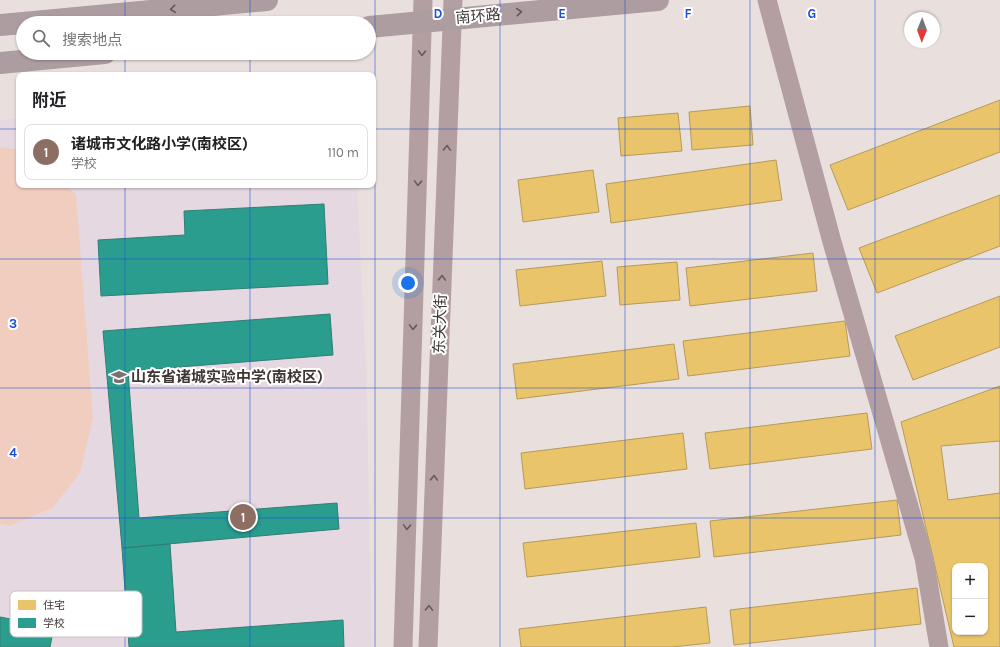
<!DOCTYPE html>
<html lang="zh">
<head>
<meta charset="utf-8">
<style>
  :root { --surface:#fff; --page:#f6f6f6; --text:#202124; --muted:#757577; --line:#e0e0e0; --accent:#7a7270 }
  body { margin:0; font-family:Karla,"Noto Sans SC",sans-serif; background:var(--page); color:var(--text) }
  .controls { position:absolute; right:12px; bottom:12px; display:grid; overflow:hidden; border-radius:8px; box-shadow:0 1px 3px #0004 }
  .controls button { width:36px; height:36px; display:grid; place-items:center; padding:0; border:0; border-bottom:1px solid var(--line); background:var(--surface); color:var(--text); font:20px sans-serif }
  .compass { position:absolute; left:904px; top:12px; width:36px; height:36px; border-radius:50%; background:var(--surface); box-shadow:0 1px 3px #0004; rotate:181deg }
  .you { position:absolute; left:408px; top:283px; width:14px; height:14px; margin:-10px; border:3px solid #fff; border-radius:50%; background:#1a73e8; box-shadow:0 0 0 6px #1a73e833 }
  .badge { display:grid; place-items:center; width:26px; height:26px; border-radius:50%; background:var(--accent); color:#fff; font-size:13px; font-weight:700 }
  .pin { position:absolute; translate:-50% -50%; border:2px solid #fff; box-shadow:0 1px 4px #0006 }
  .list { margin:0; padding:0; list-style:none }
  h2 { display:flex; justify-content:space-between; align-items:center; height:52px; margin:0; padding:0 16px; font-size:17px }
  h2 small { font-size:13px; font-weight:400; color:var(--muted) }
  .list li { display:grid; grid-template-columns:26px 1fr auto; gap:12px; align-items:center; box-sizing:border-box; height:56px; margin:0 8px 8px; padding:0 8px; border:1px solid var(--line); border-radius:8px }
  .list b { display:block; font-size:15px; white-space:nowrap }
  .list p { margin:0; font-size:13px; white-space:nowrap; color:var(--muted) }
  .list em { font-size:13px; font-style:normal; color:var(--muted) }
  .icon { flex:none; width:22px; height:22px; fill:none; stroke:currentColor; stroke-width:2; stroke-linecap:round; stroke-linejoin:round }
  .map { position:relative; flex:none; width:1000px; height:647px; overflow:hidden }
  .search { position:absolute; background:var(--surface); box-shadow:0 1px 3px #0004; left:16px; top:16px; width:360px; height:44px; display:flex; align-items:center; gap:10px; box-sizing:border-box; padding:0 14px; border-radius:22px; color:var(--muted); font-size:15px }
  .panel { position:absolute; background:var(--surface); box-shadow:0 1px 3px #0004; left:16px; top:72px; width:360px; height:116px; border-radius:8px }
  .map>svg:first-child { display:block }
  .education { fill:#e6d8e1 }
  .green { fill:#f0cdbf }
  .homes { fill:#e9c46a; stroke:#b69a5a; fill-rule:evenodd }
  .schools { fill:#2a9d8f; stroke:#307e74 }
  .lines { fill:none; stroke-linecap:round; stroke-linejoin:round }
  .secondary { stroke:#b39fa2; stroke-width:19 }
  .highway { stroke:#ae9da0; stroke-width:22 }
  .oneway { stroke:#605655 }
  .oneway2 { stroke:#675b5b }
  .grid { fill:none; stroke:#1d4ed8; stroke-width:1; stroke-opacity:0.55 }
  .labels { text-anchor:middle; dominant-baseline:central; stroke-width:4; stroke-linejoin:round; paint-order:stroke }
  .street-label { font-size:15px; fill:#3e3735; stroke:#fff }
  .poi-label { font-size:15px; font-weight:bold; fill:#3e3735; stroke:#fff; text-anchor:start }
  .key { fill:#fff; stroke:#c5c3c2; stroke-width:1 }
  .key-label { font-size:11px; fill:#3e3735 }
  .grid-label { font-size:13px; text-anchor:middle; font-weight:bold; fill:#1d4ed8; stroke:#fff; stroke-width:4; stroke-linejoin:round; paint-order:stroke }
</style>
</head>
<body>
<div class="map">
<svg width="1000" height="647" viewBox="0 0 1000 647">
  <rect width="100%" height="100%" fill="#e9e0dd"/>
  <!-- education -->
  <path class="education" d="M 19,118 L 19,185 L 357,185 L 366,368 L 372,647 L 0,647 L 0,120 Z"/>
  <!-- green -->
  <path class="green" d="M 0,147 L 19,150 L 19,185 L 66,185 L 76,195 L 93,418 L 80,473 L 52,508 L 10,526 L 0,524 Z"/>
  <!-- homes -->
  <path class="homes" d="M 1000,100 L 1000,152 L 848,210 L 830,165 Z
    M 750,106 L 753,145 L 692,150 L 689,112 Z
    M 678,113 L 682,151 L 621,156 L 618,118 Z
    M 776,160 L 782,200 L 611,223 L 606,184 Z
    M 593,170 L 599,212 L 523,222 L 518,180 Z
    M 1000,195 L 1000,246 L 877,293 L 859,248 Z
    M 813,253 L 817,291 L 690,306 L 686,268 Z
    M 602,261 L 606,296 L 520,306 L 516,270 Z
    M 677,262 L 680,300 L 620,305 L 617,267 Z
    M 1000,296 L 1000,347 L 913,380 L 895,336 Z
    M 845,321 L 850,356 L 688,376 L 683,341 Z
    M 674,344 L 679,379 L 517,399 L 513,364 Z
    M 1000,386 L 1000,647 L 954,647 L 901,422 ZM 955,566 L 985,566 L 985,632 L 955,632 Z
    M 867,413 L 872,449 L 710,469 L 705,433 Z
    M 683,433 L 687,469 L 525,489 L 521,453 Z
    M 1000,441 L 1000,493 L 948,500 L 941,446 Z
    M 897,500 L 901,535 L 714,557 L 710,521 Z
    M 696,523 L 700,557 L 527,577 L 523,543 Z
    M 917,588 L 921,624 L 734,645 L 730,610 Z
    M 706,607 L 710,643 L 672,647 L 521,647 L 519,629 Z"/>
  <!-- schools -->
  <path class="schools" d="M 324,204 L 328,284 L 101,296 L 98,240 L 185,235 L 184,211 Z
    M 330,314 L 333,355 L 128,371 L 139,518 L 337,503 L 339,529 L 122,548 L 103,331 Z
    M 170,544 L 176,632 L 343,620 L 344,647 L 129,647 L 122,548 Z
    M 0,617 L 54,627 L 50,647 L 0,647 Z"/>
  <g class="lines">
    <!-- secondary -->
    <path class="secondary" d="M 767,0 L 832,242 L 924,558 L 939,647
      M 403,647 L 423,0
      M 428,647 L 453,0"/>
    <!-- highway -->
    <path class="highway" d="M 23,23 L 267,0
      M 0,25 L 23,23
      M 369,27 L 658,0
      M 0,63 L 105,53"/>
  </g>
  <!-- one-way arrows -->
  <defs><path id="oneway-chevron" d="M-2-3.5L2.5 0L-2 3.5" fill="none" stroke-width="1.6" stroke-linecap="round" stroke-linejoin="round"/></defs>
  <g class="oneway">
    <use href="#oneway-chevron" transform="translate(173 9) rotate(175)"/>
    <use href="#oneway-chevron" transform="translate(519 12) rotate(-5)"/>
  </g>
  <g class="oneway2">
    <use href="#oneway-chevron" transform="translate(422 53) rotate(92)"/>
    <use href="#oneway-chevron" transform="translate(447 148) rotate(-88)"/>
    <use href="#oneway-chevron" transform="translate(418 183) rotate(92)"/>
    <use href="#oneway-chevron" transform="translate(442 278) rotate(-88)"/>
    <use href="#oneway-chevron" transform="translate(413 327) rotate(92)"/>
    <use href="#oneway-chevron" transform="translate(434 478) rotate(-88)"/>
    <use href="#oneway-chevron" transform="translate(407 527) rotate(92)"/>
    <use href="#oneway-chevron" transform="translate(429 608) rotate(-88)"/>
  </g>
  <!-- grid -->
  <path class="grid" d="M 125,0 L 125,23M 250,0 L 250,23M 375,0 L 375,647M 500,0 L 500,647M 625,0 L 625,647M 750,0 L 750,647M 875,0 L 875,647M 125,53 L 125,75M 250,53 L 250,75M 0,129 L 19,129M 373,129 L 1000,129M 125,185 L 125,647M 250,185 L 250,647M 0,259 L 1000,259M 0,388 L 1000,388M 0,518 L 1000,518"/>
  <!-- icons -->
  <defs>
    <symbol id="school-bare" viewBox="-9 -9 18 18"><path d="M0-5L7-2L0 1L-7-2ZM-4 1L0 2.5L4 1V4Q0 6-4 4Z" fill="#7a7270" stroke="#fff" stroke-width="2.5" paint-order="stroke"/></symbol>
  </defs>
  <g fill-rule="evenodd">
    <use href="#school-bare" x="108" y="366" width="22" height="22"/>
  </g>
  <g class="labels">
    <!-- street labels -->
    <g class="street-label">
      <text transform="translate(478 16) rotate(-5)">南环路</text>
      <text transform="translate(440 324) rotate(-88)">东关大街</text>
    </g>
    <!-- poi labels -->
    <g class="poi-label">
      <text x="131" y="377">山东省诸城实验中学(南校区)</text>
    </g>
  </g>
  <!-- legend -->
  <rect x="10" y="591" width="132" height="46" rx="6" class="key"/>
  <rect x="18" y="600" width="18" height="10" fill="#e9c46a"/>
  <rect x="18" y="618" width="18" height="10" fill="#2a9d8f"/>
  <g class="key-label">
    <text x="43" y="609">住宅</text>
    <text x="43" y="627">学校</text>
  </g>
  <g class="grid-label">
    <text x="438" y="18">D</text>
    <text x="562" y="18">E</text>
    <text x="688" y="18">F</text>
    <text x="812" y="18">G</text>
    <text x="13" y="328">3</text>
    <text x="13" y="457">4</text>
  </g>
</svg>
<div class="controls">
<button>+</button>
<button>−</button>
</div>
<svg class="compass" viewBox="-18 -18 36 36"><path d="M0-13l5 13h-10z" fill="#e53935"/><path d="M0 13l5-13h-10z" fill="#757577"/></svg>
<div class="you"></div>
<div class="pin badge" style="left:243px;top:517px;background:#8d6e63">1</div>
<div class="search"><svg class="icon" aria-label="search" viewBox="0 0 24 24"><circle cx="10" cy="10" r="6"/><path d="M15 15l6 6"/></svg>搜索地点</div>
<section class="panel">
<h2>附近<small></small></h2>
<ul class="list">
<li><span class="badge" style="background:#8d6e63">1</span><div><b>诸城市文化路小学(南校区)</b><p>学校</p></div><em>110 m</em></li>
</ul>
</section>
</div>
</body>
</html>
